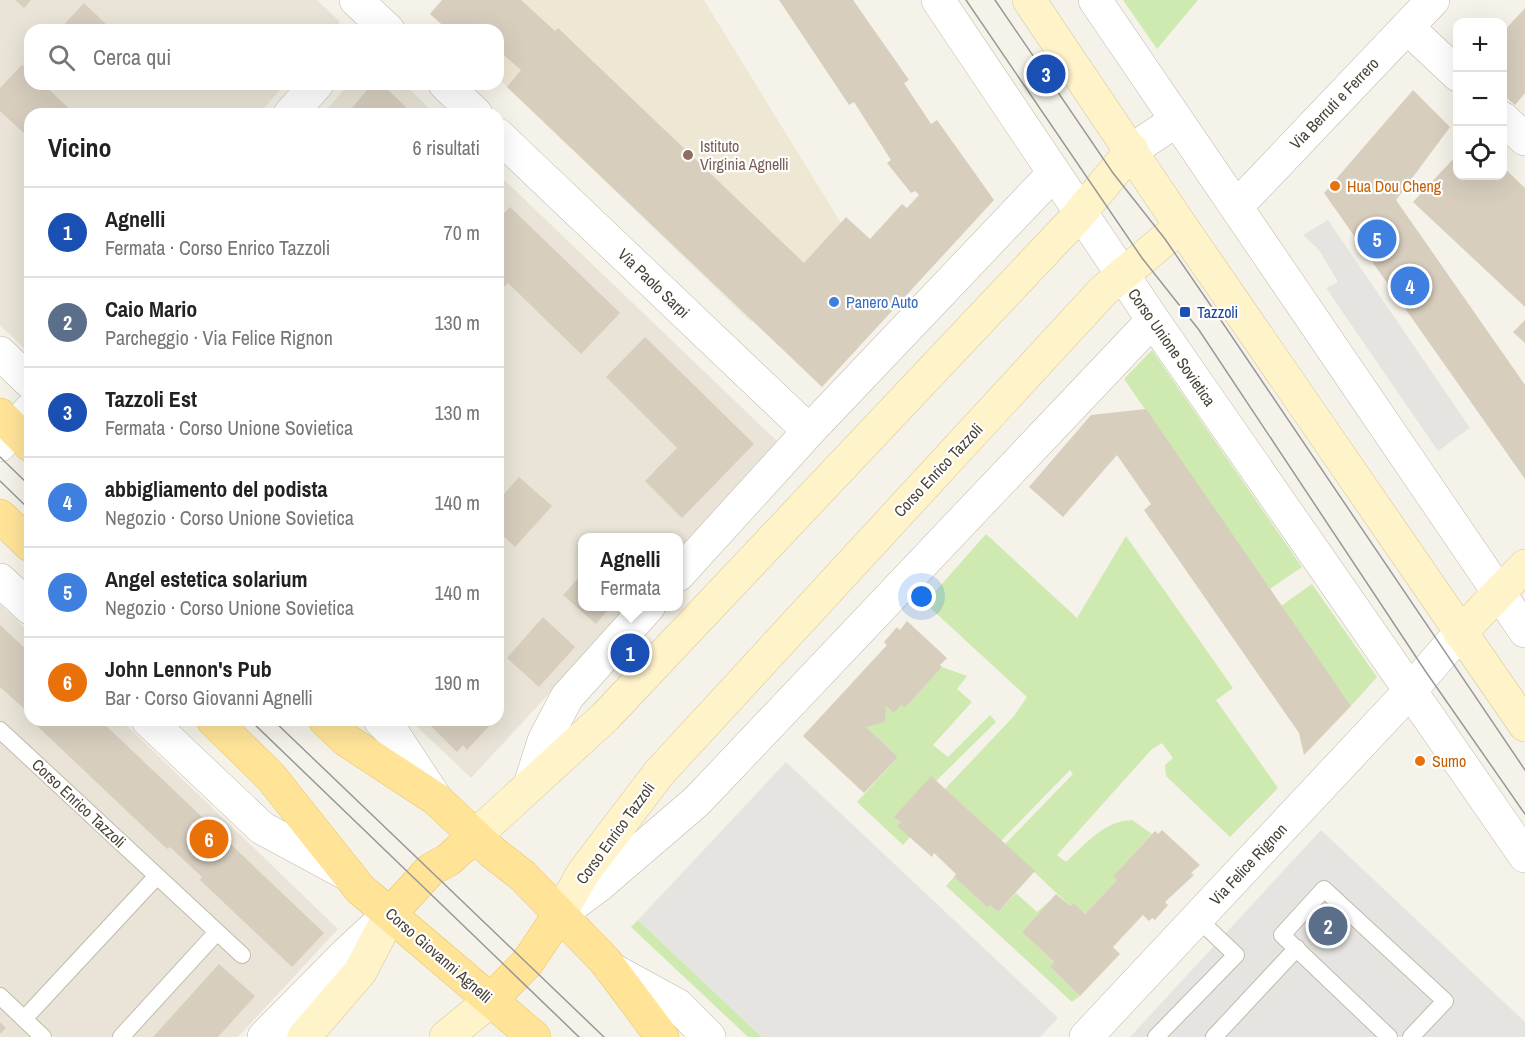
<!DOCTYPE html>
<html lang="it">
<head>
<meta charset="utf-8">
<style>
  :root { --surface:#fff; --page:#f6f6f6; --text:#222; --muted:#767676; --line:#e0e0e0; --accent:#fe4017 }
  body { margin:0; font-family:"Archivo Narrow",sans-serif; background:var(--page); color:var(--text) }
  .controls { position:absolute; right:18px; top:18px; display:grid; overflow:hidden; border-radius:12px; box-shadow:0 6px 24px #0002 }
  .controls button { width:54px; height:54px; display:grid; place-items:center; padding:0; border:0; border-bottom:2px solid var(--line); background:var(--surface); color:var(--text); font:30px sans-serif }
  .you { position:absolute; left:922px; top:597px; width:21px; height:21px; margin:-15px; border:4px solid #fff; border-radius:50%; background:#1a73e8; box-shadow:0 0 0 9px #1a73e833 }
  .badge { display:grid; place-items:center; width:39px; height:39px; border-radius:50%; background:var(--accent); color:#fff; font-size:20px; font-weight:700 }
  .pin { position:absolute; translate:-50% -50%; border:3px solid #fff; box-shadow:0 2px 6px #0006 }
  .popup { position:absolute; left:578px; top:533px; width:105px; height:78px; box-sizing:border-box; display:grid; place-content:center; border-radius:12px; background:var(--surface); filter:drop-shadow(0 2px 4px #0005); font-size:20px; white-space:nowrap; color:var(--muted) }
  .popup b { font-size:22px; color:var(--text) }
  .popup::after { content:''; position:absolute; left:50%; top:100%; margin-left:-12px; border:12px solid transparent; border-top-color:var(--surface) }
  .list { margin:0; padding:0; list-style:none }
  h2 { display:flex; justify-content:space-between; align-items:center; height:78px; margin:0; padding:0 24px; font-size:26px }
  h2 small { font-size:20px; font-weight:400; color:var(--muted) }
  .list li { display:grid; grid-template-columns:39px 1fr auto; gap:18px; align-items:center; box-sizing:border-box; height:90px; padding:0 24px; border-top:2px solid var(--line) }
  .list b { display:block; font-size:22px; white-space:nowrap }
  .list p { margin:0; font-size:20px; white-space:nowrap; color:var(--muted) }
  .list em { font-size:20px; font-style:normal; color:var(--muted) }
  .icon { flex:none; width:33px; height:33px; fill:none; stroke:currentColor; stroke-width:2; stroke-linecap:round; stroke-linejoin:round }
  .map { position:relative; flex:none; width:1525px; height:1037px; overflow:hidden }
  .search { position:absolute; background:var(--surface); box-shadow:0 6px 24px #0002; left:24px; top:24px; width:480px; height:66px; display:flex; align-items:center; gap:15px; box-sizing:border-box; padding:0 21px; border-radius:18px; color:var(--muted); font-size:22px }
  .panel { position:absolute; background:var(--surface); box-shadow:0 6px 24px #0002; left:24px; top:108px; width:480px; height:618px; border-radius:18px }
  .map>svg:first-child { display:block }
  .residential { fill:#e9e4d7 }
  .education { fill:#eee7d3 }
  .green { fill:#cfeab1 }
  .parking { fill:#e6e4e1 }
  .building { fill:#d7cebe }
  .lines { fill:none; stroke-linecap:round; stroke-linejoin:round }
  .lane-casing { stroke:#c1baab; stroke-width:18 }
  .street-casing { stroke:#c1baab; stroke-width:34 }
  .secondary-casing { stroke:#d6c698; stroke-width:34 }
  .primary-casing { stroke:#e7c365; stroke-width:34 }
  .lane { stroke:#fff; stroke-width:16 }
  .street { stroke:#fff; stroke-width:33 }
  .secondary { stroke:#fff3c9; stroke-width:33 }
  .primary { stroke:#ffe498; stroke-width:33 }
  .tram { stroke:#989898; stroke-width:1.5 }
  .education-dot { fill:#8d6e63; stroke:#fff; stroke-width:2 }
  .food-dot { fill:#e8710a; stroke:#fff; stroke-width:2 }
  .shop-dot { fill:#3f7fe0; stroke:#fff; stroke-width:2 }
  .transit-dot { fill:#1a4fb4; stroke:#fff; stroke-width:2 }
  .labels { text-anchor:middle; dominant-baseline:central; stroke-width:4.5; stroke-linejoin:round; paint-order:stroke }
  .street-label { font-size:16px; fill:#494237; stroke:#fff }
  .education-label { font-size:16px; fill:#785e54; stroke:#fff; text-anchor:start }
  .food-label { font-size:16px; fill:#c56008; stroke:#fff; text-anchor:start }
  .shop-label { font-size:16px; fill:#366cbe; stroke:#fff; text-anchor:start }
  .transit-label { font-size:16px; fill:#164399; stroke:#fff; text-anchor:start }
</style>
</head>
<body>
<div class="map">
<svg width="1525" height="1037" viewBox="0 0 1525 1037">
  <rect width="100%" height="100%" fill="#f5f2e9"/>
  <!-- residential -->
  <path class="residential" d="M 0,0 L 317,0 L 340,22 L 333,30 L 30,30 L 30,84 L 285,84 L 259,114 L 30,114 L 30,354 L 0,325 Z
    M 349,84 L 404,84 L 435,114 L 323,114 Z
    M 498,174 L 779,443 L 678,553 L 678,538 L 582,538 L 582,606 L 629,607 L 471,778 L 410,720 L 498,720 Z
    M 0,604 L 30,633 L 30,720 L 121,720 L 338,929 L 238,1037 L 0,1037 Z"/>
  <!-- education -->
  <path class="education" d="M 442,0 L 704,0 L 841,223 L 751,322 L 498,78 L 498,30 L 448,30 L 430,14 Z"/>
  <!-- green -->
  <path class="green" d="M 1123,0 L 1198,0 L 1157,49 Z
    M 1152,350 L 1302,567 L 1270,589 L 1124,379 Z
    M 986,534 L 1077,618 L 1126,536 L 1233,688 L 1216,700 L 1278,788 L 1230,837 L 1166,776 L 1165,765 L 1173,758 L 1162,743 L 1152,749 L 1057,855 L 1066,862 C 1086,844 1103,821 1132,820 L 1152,834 L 1113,876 L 1117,880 L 1085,914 L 1074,903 L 1070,906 L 1005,844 L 1073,774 L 1070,770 L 1001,841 L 945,789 L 1014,716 L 1027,697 L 925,603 Z
    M 1312,584 L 1377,677 L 1351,706 L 1281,606 Z
    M 942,667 L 967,676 L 957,689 L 972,702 L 933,745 L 948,757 L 990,715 L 996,722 L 936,781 L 895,817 L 901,822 L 898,825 L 910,837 L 903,845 L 857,802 L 898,757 L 866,727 L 886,706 L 894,713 L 901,705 L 905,708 Z
    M 954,877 L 988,908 L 990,905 L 998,912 L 1016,893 L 1037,912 L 1053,898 L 1022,932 L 1054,962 L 1050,967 L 1080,996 L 1072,1002 L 946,886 Z
    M 638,920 L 762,1037 L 748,1037 L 631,927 Z"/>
  <!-- parking -->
  <path class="parking" d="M 1328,220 L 1470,428 L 1438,451 L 1326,288 L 1338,282 L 1319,250 L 1303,235 Z
    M 786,762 L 1058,1018 L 1040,1037 L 762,1037 L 638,920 Z
    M 1321,830 L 1525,1022 L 1525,1037 L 1130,1037 Z"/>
  <!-- building -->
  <path class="building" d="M 15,0 L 31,0 L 24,8 Z
    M 442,0 L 521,0 L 555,31 L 558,28 L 804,263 L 846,217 L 870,239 L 902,204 L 907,208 L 919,195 L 915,191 L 911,193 L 887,163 L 891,160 L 854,102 L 849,105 L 779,0 L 853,0 L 909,80 L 904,83 L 931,124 L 937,120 L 994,200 L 822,387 L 507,87 L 521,70 L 498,50 L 498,30 L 448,30 L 430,14 Z
    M 84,3 L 112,30 L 59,30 Z
    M 1525,8 L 1525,93 L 1515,105 L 1502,94 L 1502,33 Z
    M 22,65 L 30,72 L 30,84 L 43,84 L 75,114 L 30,114 L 30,139 L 0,111 L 0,88 Z
    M 372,84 L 382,84 L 413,114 L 347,114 Z
    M 1413,90 L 1450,127 L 1396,200 L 1525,385 L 1525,479 L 1324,193 Z
    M 1458,154 L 1458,176 L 1502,176 L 1502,166 L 1525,188 L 1525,307 L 1413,202 Z
    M 510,207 L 620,313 L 581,354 L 508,283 L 498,293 L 498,219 Z
    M 1525,320 L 1525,343 L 1513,332 Z
    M 645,337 L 754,444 L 682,518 L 645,481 L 677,448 L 606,377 Z
    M 1146,409 L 1351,706 L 1304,755 L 1299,733 L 1144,510 L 1151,504 L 1117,455 L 1063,517 L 1029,487 L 1091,415 Z
    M 519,477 L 552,506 L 515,547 L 498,531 L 498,501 Z
    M 582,574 L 582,606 L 611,606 L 596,624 L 563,595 Z
    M 543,617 L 575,647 L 539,687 L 507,658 Z
    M 907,621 L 947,658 L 940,665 L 942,667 L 905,708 L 901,705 L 894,713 L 886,706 L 885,722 L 866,727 L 898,757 L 864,793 L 803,736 L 887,645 L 884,642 L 897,627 L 900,630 Z
    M 0,625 L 30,653 L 30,714 L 0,687 Z
    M 37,720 L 100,720 L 324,933 L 292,967 L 200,880 L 202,877 L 170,847 L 167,849 L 35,724 Z
    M 425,720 L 485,720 L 490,725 L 467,750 L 463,745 L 457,752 Z
    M 931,776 L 1035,871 L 998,912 L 990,905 L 988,908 L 954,877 L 956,874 L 934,853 L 932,857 L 897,826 L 901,822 L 894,817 Z
    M 1162,830 L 1200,865 L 1191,873 L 1194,875 L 1165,902 L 1168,905 L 1155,920 L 1152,918 L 1149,921 L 1143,915 L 1113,947 L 1120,954 L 1080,996 L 1050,967 L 1054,962 L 1022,932 L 1056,894 L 1070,906 L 1074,903 L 1085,914 L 1117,880 L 1113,876 L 1155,831 L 1158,834 Z
    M 219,964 L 255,996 L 218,1037 L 153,1037 Z
    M 0,1022 L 6,1028 L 0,1034 Z"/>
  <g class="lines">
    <defs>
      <path id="lane" d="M 0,730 L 242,955
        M 0,996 L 43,1037
        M 24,1019 L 157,876
        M 121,1037 L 217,932
        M 1156,1037 L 1236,955 L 1197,918
        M 1214,1037 L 1297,948
        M 1389,1037 L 1282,935 L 1324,889 L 1445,1001 L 1411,1037"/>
      <path id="street" d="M 356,0 L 388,30
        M 938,0 L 1153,320 L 1525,856
        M 1095,0 L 1525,631
        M 1407,27 L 1458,75
        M 445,84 L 476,114
        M 290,114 L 317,84
        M 1502,118 L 1525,139
        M 498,135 L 809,431
        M 1132,150 L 1177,120
        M 1236,207 L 1433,0
        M 0,353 L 30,382
        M 0,445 L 30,410
        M 678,575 L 809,431 L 1054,173
        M 0,580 L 30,608
        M 148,720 L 262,828 L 349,875
        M 380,720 L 392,732 L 436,799
        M 530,785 L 544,741 L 567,697 L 649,606
        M 560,914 L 598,886 L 697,801 L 1153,320
        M 611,969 L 677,1005 L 709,1037
        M 264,1037 L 346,954 L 389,914
        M 1086,1037 L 1409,692 L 1460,633"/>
      <path id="secondary" d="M 1029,0 L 1181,226 L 1525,725
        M 1460,633 L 1525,566
        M 475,836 L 605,717 L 1076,218 L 1132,150
        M 560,914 L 583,873 L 659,773 L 1103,291 L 1181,226
        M 304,1037 L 360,972 L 391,913
        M 446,1037 L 491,1000"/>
      <path id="primary" d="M 0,415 L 30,445
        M 0,516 L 30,545
        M 213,720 L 271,777 L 360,889 L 534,1037
        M 325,720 L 346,740 L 436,799 L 491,851 L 523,876 L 606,962 L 662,1037
        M 391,913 L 430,870 L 448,860 L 475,836
        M 491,1000 L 527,963 L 560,914"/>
    </defs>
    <!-- lane casing -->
    <use href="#lane" class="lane-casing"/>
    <!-- street casing -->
    <use href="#street" class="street-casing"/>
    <!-- secondary casing -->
    <use href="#secondary" class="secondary-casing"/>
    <!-- primary casing -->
    <use href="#primary" class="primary-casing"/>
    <!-- lane -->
    <use href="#lane" class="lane"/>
    <!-- street -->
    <use href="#street" class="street"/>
    <!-- secondary -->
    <use href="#secondary" class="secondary"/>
    <!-- primary -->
    <use href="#primary" class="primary"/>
    <!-- tram -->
    <path class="tram" d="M 966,0 L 1142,258 L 1199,330 L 1426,672 L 1525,814
      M 995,0 L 1113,173 L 1165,239 L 1218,316 L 1525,770
      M 0,457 L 30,486
      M 0,481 L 30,510
      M 250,720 L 579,1037
      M 273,720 L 604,1037"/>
  </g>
  <!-- markers -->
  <circle class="education-dot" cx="688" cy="155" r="6"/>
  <g class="food-dot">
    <circle cx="1335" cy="186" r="6"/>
    <circle cx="1420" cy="761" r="6"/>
  </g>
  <circle class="shop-dot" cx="834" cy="302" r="6"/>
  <rect class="transit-dot" x="1179" y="306" width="12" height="12" rx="3"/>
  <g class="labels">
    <!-- street labels -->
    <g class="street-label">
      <text transform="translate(1334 103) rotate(-46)">Via Berruti e Ferrero</text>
      <text transform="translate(654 283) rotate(44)">Via Paolo Sarpi</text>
      <text transform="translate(1172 347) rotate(55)">Corso Unione Sovietica</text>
      <text transform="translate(938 470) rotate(-47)">Corso Enrico Tazzoli</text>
      <text transform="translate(79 803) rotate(43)">Corso Enrico Tazzoli</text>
      <text transform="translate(615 833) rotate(-54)">Corso Enrico Tazzoli</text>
      <text transform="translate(1248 864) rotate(-47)">Via Felice Rignon</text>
      <text transform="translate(439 955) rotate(41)">Corso Giovanni Agnelli</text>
    </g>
    <!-- education labels -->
    <g class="education-label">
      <text x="700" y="146">Istituto<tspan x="700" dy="18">Virginia Agnelli</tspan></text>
    </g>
    <!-- food labels -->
    <g class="food-label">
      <text x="1347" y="186">Hua Dou Cheng</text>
      <text x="1432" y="761">Sumo</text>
    </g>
    <!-- shop labels -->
    <g class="shop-label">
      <text x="846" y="302">Panero Auto</text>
    </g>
    <!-- transit labels -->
    <g class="transit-label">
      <text x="1197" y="312">Tazzoli</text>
    </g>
  </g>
</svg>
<div class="controls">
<button>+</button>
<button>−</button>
<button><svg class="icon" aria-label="locate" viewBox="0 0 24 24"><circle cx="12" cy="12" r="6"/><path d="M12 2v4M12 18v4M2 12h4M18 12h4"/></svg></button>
</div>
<div class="you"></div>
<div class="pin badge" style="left:630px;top:653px;background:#1a4fb4">1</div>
<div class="popup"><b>Agnelli</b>Fermata</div>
<div class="pin badge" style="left:1328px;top:926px;background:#5c6f8a">2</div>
<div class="pin badge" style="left:1046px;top:74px;background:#1a4fb4">3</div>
<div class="pin badge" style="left:1410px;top:286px;background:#3f7fe0">4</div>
<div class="pin badge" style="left:1377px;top:239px;background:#3f7fe0">5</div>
<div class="pin badge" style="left:209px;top:839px;background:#e8710a">6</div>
<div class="search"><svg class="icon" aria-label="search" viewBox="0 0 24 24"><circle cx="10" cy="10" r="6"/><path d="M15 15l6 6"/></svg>Cerca qui</div>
<section class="panel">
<h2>Vicino<small>6 risultati</small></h2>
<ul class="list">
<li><span class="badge" style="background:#1a4fb4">1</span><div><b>Agnelli</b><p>Fermata · Corso Enrico Tazzoli</p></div><em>70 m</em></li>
<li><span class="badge" style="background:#5c6f8a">2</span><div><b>Caio Mario</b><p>Parcheggio · Via Felice Rignon</p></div><em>130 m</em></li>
<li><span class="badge" style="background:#1a4fb4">3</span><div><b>Tazzoli Est</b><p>Fermata · Corso Unione Sovietica</p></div><em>130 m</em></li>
<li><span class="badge" style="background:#3f7fe0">4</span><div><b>abbigliamento del podista</b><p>Negozio · Corso Unione Sovietica</p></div><em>140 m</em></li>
<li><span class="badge" style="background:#3f7fe0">5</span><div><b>Angel estetica solarium</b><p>Negozio · Corso Unione Sovietica</p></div><em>140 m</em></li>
<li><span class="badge" style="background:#e8710a">6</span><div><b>John Lennon's Pub</b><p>Bar · Corso Giovanni Agnelli</p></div><em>190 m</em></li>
</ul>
</section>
</div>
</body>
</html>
